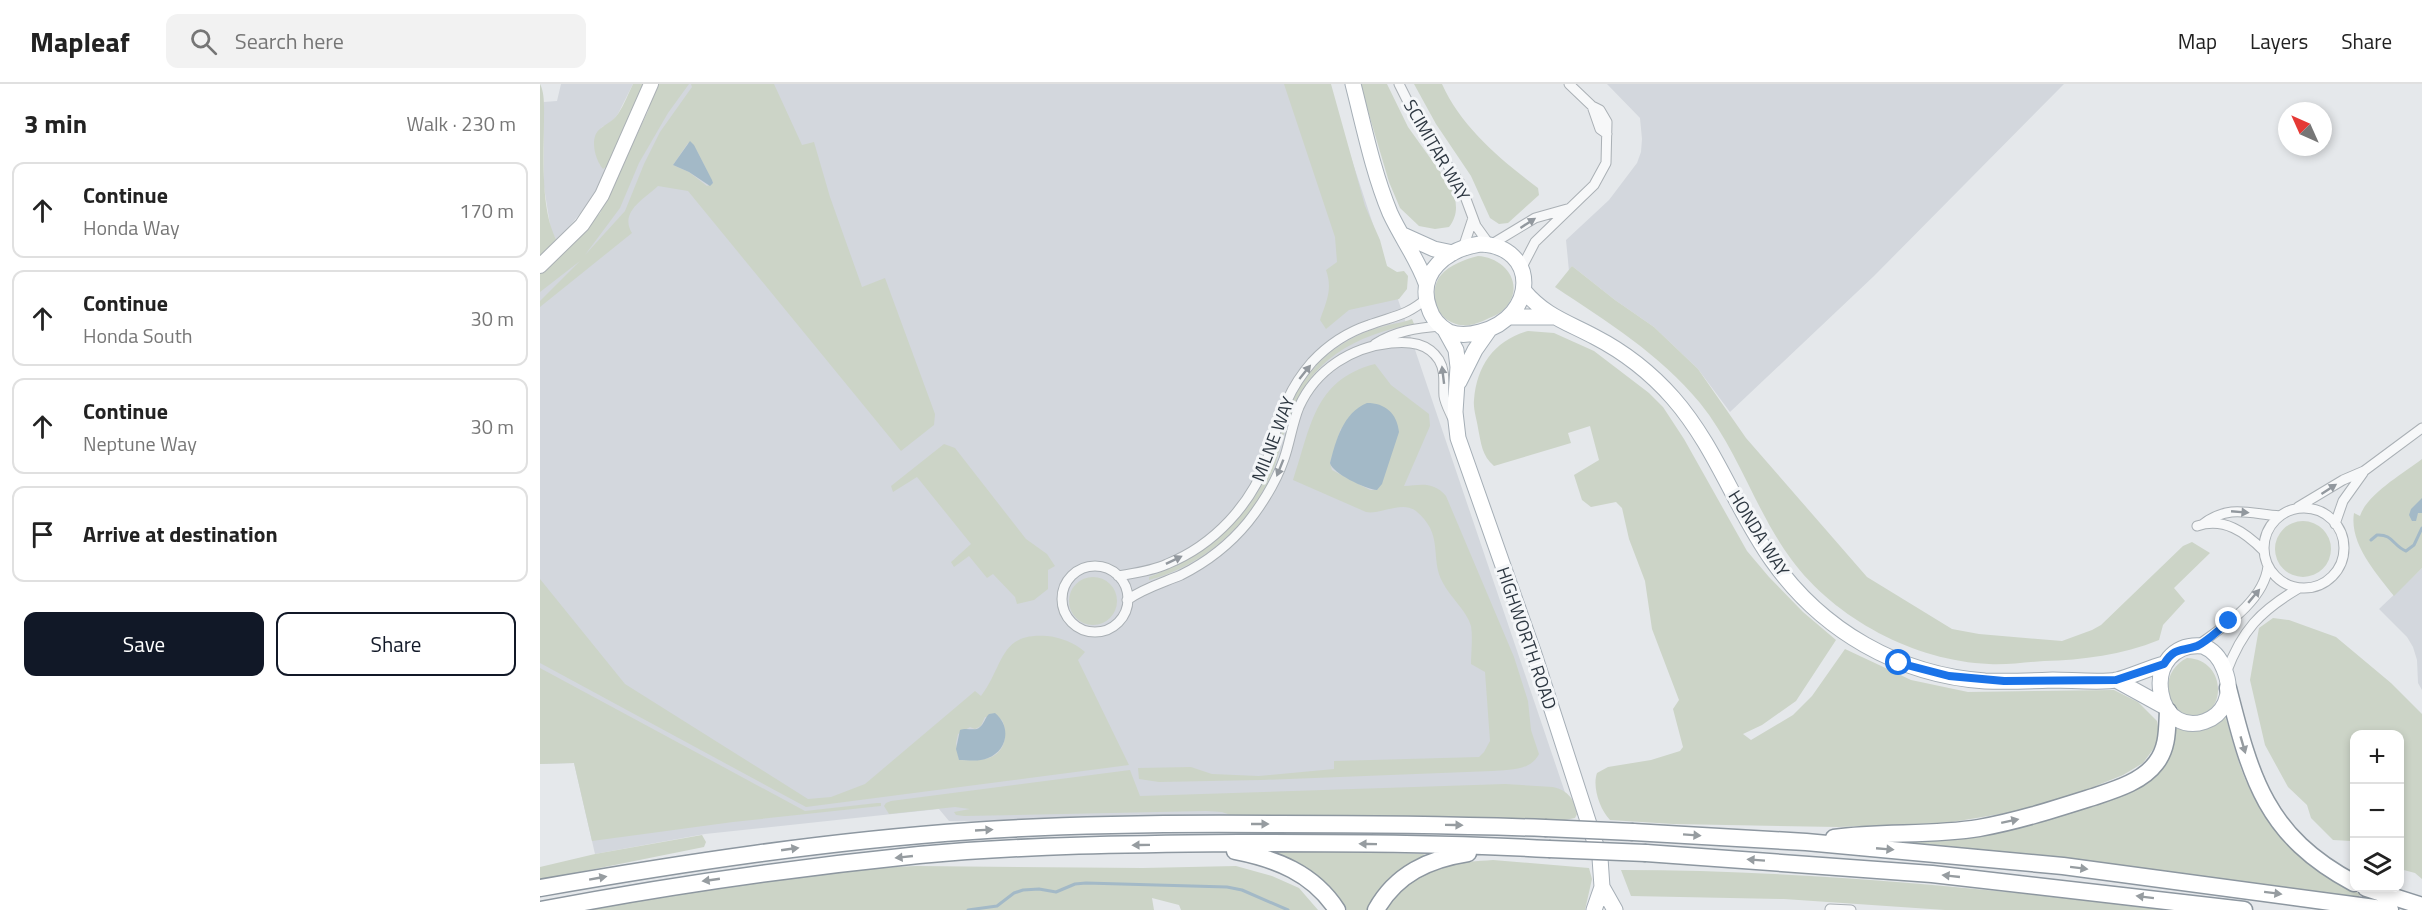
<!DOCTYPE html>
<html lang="en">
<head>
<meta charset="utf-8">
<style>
  :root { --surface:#fff; --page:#f2f2f2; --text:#222; --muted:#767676; --line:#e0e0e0; --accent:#111827 }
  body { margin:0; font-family:"Titillium Web",sans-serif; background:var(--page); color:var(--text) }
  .controls { position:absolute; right:18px; bottom:18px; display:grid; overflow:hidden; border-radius:12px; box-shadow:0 3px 9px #0003 }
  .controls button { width:54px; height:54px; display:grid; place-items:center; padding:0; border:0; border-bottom:2px solid var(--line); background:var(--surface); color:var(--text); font:30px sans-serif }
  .compass { position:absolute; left:1738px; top:18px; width:54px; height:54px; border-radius:50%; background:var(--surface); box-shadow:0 3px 9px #0003; rotate:315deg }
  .stop { position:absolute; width:18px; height:18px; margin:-14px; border:4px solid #1a73e8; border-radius:50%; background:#fff }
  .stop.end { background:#1a73e8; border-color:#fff; box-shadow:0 2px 6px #0008 }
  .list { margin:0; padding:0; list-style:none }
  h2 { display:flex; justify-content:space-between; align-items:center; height:78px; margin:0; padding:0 24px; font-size:26px }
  h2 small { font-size:20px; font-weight:400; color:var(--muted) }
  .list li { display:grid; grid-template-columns:39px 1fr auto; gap:18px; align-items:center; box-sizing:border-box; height:96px; margin:0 12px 12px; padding:0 12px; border:2px solid var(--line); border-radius:12px }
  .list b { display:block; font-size:22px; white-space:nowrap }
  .list p { margin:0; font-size:20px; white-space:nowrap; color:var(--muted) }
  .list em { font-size:20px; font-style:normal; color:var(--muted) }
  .actions { display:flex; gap:12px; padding:18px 24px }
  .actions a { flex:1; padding:14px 0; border:2px solid var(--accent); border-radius:12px; text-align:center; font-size:21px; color:var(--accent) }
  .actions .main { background:var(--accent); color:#fff }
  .icon { flex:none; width:33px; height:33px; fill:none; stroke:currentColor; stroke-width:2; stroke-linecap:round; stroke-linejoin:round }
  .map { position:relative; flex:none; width:1882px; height:826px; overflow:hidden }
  header { display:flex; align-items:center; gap:36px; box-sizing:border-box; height:84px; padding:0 30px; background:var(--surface); border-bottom:2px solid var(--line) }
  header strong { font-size:28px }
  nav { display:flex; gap:33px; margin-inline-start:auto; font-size:21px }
  .search { width:420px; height:54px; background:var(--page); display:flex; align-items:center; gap:15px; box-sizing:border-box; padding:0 21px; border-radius:12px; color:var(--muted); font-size:22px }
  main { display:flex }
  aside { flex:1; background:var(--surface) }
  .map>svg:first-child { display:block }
  .built { fill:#d3d7dd }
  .green { fill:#ccd4c7; fill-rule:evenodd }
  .water { fill:#a3b9c7 }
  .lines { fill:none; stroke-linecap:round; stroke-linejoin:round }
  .stream { stroke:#a3b9c7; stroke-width:3 }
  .street-casing { stroke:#aab0b5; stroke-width:11 }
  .secondary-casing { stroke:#aab0b5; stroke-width:16 }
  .primary-casing { stroke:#a5aeb6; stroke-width:17 }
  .highway-casing { stroke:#8d97a0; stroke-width:19 }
  .street { stroke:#f7f8f9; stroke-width:9 }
  .secondary { stroke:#fff; stroke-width:14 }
  .primary { stroke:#fff; stroke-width:15 }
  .highway { stroke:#fff; stroke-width:16 }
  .highway-bridge-casing { stroke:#8d97a0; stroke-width:19; stroke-linecap:butt }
  .highway-bridge { stroke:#fff; stroke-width:16 }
  .oneway { fill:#92989e }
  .oneway2 { fill:#969ca0 }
  .route { stroke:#1a73e8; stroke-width:8 }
  .labels { text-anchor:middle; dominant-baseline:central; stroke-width:6; stroke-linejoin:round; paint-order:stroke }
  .street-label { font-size:18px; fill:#2e3842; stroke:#f4f6f8 }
</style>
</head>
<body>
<header>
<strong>Mapleaf</strong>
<div class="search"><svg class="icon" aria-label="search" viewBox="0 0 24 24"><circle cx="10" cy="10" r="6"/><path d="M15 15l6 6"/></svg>Search here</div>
<nav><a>Map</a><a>Layers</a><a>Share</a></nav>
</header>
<main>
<aside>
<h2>3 min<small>Walk · 230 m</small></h2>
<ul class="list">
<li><svg class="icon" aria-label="ahead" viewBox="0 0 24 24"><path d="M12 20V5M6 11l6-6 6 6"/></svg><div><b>Continue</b><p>Honda Way</p></div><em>170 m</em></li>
<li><svg class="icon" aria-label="ahead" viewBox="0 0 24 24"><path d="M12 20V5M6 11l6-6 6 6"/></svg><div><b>Continue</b><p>Honda South</p></div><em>30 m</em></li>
<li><svg class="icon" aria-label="ahead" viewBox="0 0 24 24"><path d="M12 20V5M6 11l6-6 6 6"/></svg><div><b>Continue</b><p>Neptune Way</p></div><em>30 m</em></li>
<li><svg class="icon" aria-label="arrive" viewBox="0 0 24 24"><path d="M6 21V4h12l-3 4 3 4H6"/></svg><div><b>Arrive at destination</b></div></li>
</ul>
<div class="actions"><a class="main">Save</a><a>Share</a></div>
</aside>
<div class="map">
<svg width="1882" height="826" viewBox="0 0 1882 826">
  <rect width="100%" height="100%" fill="#e5e8eb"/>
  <!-- built -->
  <path class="built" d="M 21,0 L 93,0 L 78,30 L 70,40 L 62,43 L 55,64 L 60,81 L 70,80 L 49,119 L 17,157 L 11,147 L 4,103 L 4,18 L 17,17 Z
    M 129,0 L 787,0 L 847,183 L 1033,732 L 409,737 L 399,725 L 165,750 L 55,770 L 34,679 L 0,680 L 0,199 L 49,156 Z
    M 1067,0 L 1524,0 L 1334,192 L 1190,328 L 1158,285 L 1114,243 L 1075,216 L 1032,182 L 1029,187 L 1026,156 L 1069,116 L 1097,79 L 1101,68 L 1102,55 L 1100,34 Z
    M 1882,484 L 1882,606 L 1878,599 L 1877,576 L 1873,563 L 1867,553 L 1839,525 Z"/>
  <!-- green -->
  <path class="green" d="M 0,0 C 5,9 4,25 4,36 C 4,72 0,126 17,157 L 0,174 Z
    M 93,0 L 108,0 L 70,80 L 63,85 C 55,76 49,53 60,45 C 67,39 72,38 78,30 C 84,21 88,10 93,0 Z
    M 115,0 L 149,0 L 128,29 L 99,79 L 80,124 L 45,171 L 85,127 L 104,80 L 120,48 L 152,3 L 151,0 L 234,0 L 262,61 L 274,58 L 290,113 L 322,203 L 345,194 L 395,330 L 394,341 L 361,367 L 148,107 L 118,102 C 104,115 79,128 92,149 L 0,223 L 0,217 L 40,177 L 0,208 L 0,188 L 60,129 L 108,27 ZM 148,59 L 157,67 L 173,99 L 167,102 L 149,88 L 133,81 Z
    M 744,0 L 791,0 L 825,122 L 840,156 L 847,182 L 857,188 L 864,187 L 868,192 L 867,205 L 859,215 L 809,226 L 786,245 L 780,236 C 786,218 793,206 786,186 L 797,178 L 795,153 Z
    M 820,0 L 847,0 L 868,43 L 911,103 C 917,117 919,130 909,143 L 895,145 L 879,142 L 860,124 L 849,98 Z
    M 874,0 L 902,0 C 921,43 961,76 998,104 L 999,111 L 968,139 L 959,140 L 950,134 L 931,92 L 896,40 Z
    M 938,172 C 963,173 986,199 966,223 C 961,230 951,233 943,237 C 933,241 926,243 916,240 C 895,234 888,207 901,191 C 909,181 926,175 938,172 Z
    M 1032,182 L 1075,216 L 1114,243 L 1158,285 L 1206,354 L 1327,493 L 1412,545 L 1439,550 L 1522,557 L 1552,546 L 1561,541 L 1643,462 L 1652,458 L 1670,469 L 1634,504 L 1645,517 L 1623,541 L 1619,556 C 1582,571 1543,576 1504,577 C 1486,578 1467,581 1449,580 C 1375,577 1295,535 1251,475 C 1215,426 1198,366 1160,319 C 1121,271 1066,237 1015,203 Z
    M 872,235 L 874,240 C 815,251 768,276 748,337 C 741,355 739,375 730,393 C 707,443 662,482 609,496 L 609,493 C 667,472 713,433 734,374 C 746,338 748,313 775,283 C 793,263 819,248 845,242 C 854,239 863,239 872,235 Z
    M 988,247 L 1014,249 L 1054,267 L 1109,309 L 1123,323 L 1144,355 L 1207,467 L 1229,493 L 1263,528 L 1296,556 L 1256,617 L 1222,641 L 1203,650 L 1211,656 L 1253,631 L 1272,612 L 1305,565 L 1371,596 L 1428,608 L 1574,606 L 1598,618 L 1617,637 L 1619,648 L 1617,660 L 1603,679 L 1583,691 L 1526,714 L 1491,725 L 1406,739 L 1298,743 L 1133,740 L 1070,736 C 1060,726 1052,703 1057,689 L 1068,683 L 1111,676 L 1140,667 L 1143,663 L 1133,625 L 1139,616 L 1112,545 L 1105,497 L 1089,455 L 1082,424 L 1076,418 L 1051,423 L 1042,416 L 1034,391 L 1059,376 L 1050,342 L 1028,349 L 1031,359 L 954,382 C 942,372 941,359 938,344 C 937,336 933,325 934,316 C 937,281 954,257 988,247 Z
    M 835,280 L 851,301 L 889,330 L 890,342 L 864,402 C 881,401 893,397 906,412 L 974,573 L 988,617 L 991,646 L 999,670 C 991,687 968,686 952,687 L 721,696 L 619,698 L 599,695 L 598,684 L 651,683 L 672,690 L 719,692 L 794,685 L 794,677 L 939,673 L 944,668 L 950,657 L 945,588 L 931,580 C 931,568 933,554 931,542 C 927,527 910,513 903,499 C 889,474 905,451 876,427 C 862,416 841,431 826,428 L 753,396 C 771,344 773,296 835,280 ZM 801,344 L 837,406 L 830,406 L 792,386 L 790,379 Z
    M 404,360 L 415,364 L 486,455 L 507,470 L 515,482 L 508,486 L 508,505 L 494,516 L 477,520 L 475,513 L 453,490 L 447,494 L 429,472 L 414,483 L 411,478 L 431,460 L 377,393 L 353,408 L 351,402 Z
    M 1882,375 L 1882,484 L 1854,512 C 1837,490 1809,460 1814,429 L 1820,432 C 1827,410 1864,389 1882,375 Z
    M1735 465a28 28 0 1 1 56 0a28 28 0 1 1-56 0Z
    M529 517a24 24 0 1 1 48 0a24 24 0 1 1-48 0Z
    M 0,495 L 85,600 L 268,715 L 291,713 L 325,700 L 435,607 L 441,612 C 464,582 459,548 507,552 C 520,553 535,559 545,568 L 538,576 L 589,681 L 266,723 L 0,579 ZM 445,633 L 462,636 C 469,653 464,672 444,675 C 437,677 427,676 419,676 L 416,659 L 418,650 L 430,643 L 435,645 L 441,642 Z
    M 1733,534 L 1749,536 L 1796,553 L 1851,599 L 1882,630 L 1882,795 L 1875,789 L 1860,785 L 1860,650 L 1814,650 L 1814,767 L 1811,757 L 1793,756 L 1771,734 L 1767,721 L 1748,703 L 1725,661 L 1710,596 L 1719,544 Z
    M 1647,574 C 1687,575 1688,633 1652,632 C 1644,631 1637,627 1633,620 C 1622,603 1630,582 1647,574 Z
    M 0,584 L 265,727 L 337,719 L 341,719 L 341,722 L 193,738 L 52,757 L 34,679 L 0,680 Z
    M 1684,629 C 1692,652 1697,678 1707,699 C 1731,750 1771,785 1820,810 L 1819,814 L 1349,760 L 1347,755 L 1586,708 L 1635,644 C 1657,650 1668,643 1684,629 Z
    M 590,686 L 600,712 L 965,700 L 1013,703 C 1028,706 1035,716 1037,730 L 1035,734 L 1025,736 L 848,733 L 699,734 L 682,728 L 666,727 L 424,732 L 416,731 L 414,728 L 430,725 L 415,723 L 349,730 L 344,722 L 346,719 L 351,717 Z
    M 162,751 L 166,758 L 164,763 L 0,796 L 0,783 L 55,770 Z
    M 730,766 L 883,770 L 886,771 L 851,792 L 837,808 L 827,826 L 807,826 C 797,805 776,788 755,778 C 747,774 735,771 730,766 Z
    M 953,776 L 1049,784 L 1052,795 L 1045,826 L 844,826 C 849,819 855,810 861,804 C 885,780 922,778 953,776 Z
    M 376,782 L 603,784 L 696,782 L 732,792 L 759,804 L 778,826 L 641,826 L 639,821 L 612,814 L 614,826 L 35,826 C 148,807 262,787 376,782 Z
    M 1081,786 C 1267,786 1451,805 1635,826 L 1405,826 L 1244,815 L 1091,812 Z"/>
  <!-- water -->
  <path class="water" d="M 150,57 L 154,61 L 172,96 L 173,99 L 170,102 L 149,88 L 133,81 Z
    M 827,319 C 845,319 857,329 859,348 L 842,400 L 837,406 C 825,405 792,389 790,379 C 796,356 803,329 827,319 Z
    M 1882,414 L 1882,429 L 1878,429 L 1876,437 L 1872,437 L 1869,431 L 1871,425 Z
    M 455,629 C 472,643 467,667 448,674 C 439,678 428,676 419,676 L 416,665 L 420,646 C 427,643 435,648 440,643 C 444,640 445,634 449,630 Z"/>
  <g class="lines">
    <!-- stream -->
    <path class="stream" d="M 1831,456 L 1837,451 C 1853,450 1853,462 1866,467 L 1874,461 L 1882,444
      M 428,826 L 457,822 L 474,809 L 483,806 L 499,805 L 516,808 L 535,800 L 546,799 L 687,803 L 702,806 L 748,826"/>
    <defs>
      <path id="street" d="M 859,0 L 880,42 L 920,99 L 936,142 L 949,160
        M 1052,22 L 1060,45 L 1067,50
        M 952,160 L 995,134 L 1027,125
        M 923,164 L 933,134
        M 981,185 L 995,158 L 1054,101 L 1066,79 L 1067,38 L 1060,26 L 1052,22 L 1029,0
        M 835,260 C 856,247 876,244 900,242
        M 1758,423 L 1803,396 L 1824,387 L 1882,344
        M1724 464a40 40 0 1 1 80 0a40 40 0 1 1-80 0Z
        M 1663,440 C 1689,420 1710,430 1740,432
        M 1795,440 L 1803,417 L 1823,389
        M 1657,442 C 1684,433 1705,448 1724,467
        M522 515a33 33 0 1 1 66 0a33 33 0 1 1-66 0Z
        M 578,492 C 595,489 612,487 627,480 C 674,461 712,420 728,373 C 740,335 745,309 772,278 C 787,262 808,248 829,241 C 853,232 867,232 887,214
        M 587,516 C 604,504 622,499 641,491 C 667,478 690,460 708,438 C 723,419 736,398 744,375 C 750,358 752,340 759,323 C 776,285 812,263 851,259 C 870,257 888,259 899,276 C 906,288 903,300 904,312 C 905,319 909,326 912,333
        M 1657,562 C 1684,542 1724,517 1728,482
        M 1686,589 C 1702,546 1720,527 1759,504
        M 1290,825 L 1311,826"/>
      <path id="secondary" d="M 0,182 L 42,141 L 62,111 L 111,0"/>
      <path id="primary" d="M 813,0 C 824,43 833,88 850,129 C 861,153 877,174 886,199
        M 863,151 L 894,165 L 913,169
        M 940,160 C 999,162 998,233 940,248 C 929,251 920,252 909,248 C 900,243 892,234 889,224 C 876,188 908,165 940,160 Z
        M 984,207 C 1005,232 1027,238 1055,253 C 1084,268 1111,289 1133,314 C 1176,363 1195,424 1232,476 C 1282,547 1359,591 1445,597 C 1468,598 1491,597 1513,596 C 1530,596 1562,599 1577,596 C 1590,593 1609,584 1624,580
        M 969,233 L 1013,233
        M 905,246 L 916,266 L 918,283 L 915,328 L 918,354 L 994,570 L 1060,774 L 1062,803 L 1054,826
        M 919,298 L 935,266 L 949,246
        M 1663,562 C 1673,566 1680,574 1684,585 C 1707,639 1630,663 1621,609 C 1616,581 1634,559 1663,562 Z
        M 1576,596 L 1625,623
        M 1062,803 L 1075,826"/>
      <path id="highway" d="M 1688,604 C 1711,695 1726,752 1814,799
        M 1093,748 L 1266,758 L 1523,782 L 1850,826
        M 1294,754 C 1342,747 1391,752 1439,744 C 1478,737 1515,725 1553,713 C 1574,706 1602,698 1616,679 C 1628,664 1627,645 1628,627
        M 695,767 C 736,775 773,789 797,826
        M 1106,769 L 1392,790 L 1704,826
        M 0,804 C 143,779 287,757 432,747 C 533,740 635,739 737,740 C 826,740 916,741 1005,744
        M 1826,804 L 1882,822
        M 1,826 C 126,802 252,784 379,771 C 485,761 592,760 699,759 C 802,759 906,759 1009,765
        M 836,826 C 856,790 889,775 928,769"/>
    </defs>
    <!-- street casing -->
    <use href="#street" class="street-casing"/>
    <!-- secondary casing -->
    <use href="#secondary" class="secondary-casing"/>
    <!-- primary casing -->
    <use href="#primary" class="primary-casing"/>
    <!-- highway casing -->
    <use href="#highway" class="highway-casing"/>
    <!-- street -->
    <use href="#street" class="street"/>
    <!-- secondary -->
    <use href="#secondary" class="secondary"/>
    <!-- primary -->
    <use href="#primary" class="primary"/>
    <!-- highway -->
    <use href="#highway" class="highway"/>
    <defs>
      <path id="highway-bridge" d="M 1005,744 L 1093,748
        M 1009,765 L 1106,769"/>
    </defs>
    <!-- highway-bridge casing -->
    <use href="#highway-bridge" class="highway-bridge-casing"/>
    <!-- highway-bridge -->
    <use href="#highway-bridge" class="highway-bridge"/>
  </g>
  <!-- one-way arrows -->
  <defs><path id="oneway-solid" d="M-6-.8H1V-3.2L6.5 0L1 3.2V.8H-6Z" transform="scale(1.5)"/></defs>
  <g class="oneway">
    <use href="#oneway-solid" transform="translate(988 139) rotate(-33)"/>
    <use href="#oneway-solid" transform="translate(765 288) rotate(-51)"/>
    <use href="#oneway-solid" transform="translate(903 291) rotate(-97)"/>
    <use href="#oneway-solid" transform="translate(740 384) rotate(112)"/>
    <use href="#oneway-solid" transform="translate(1789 405) rotate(-33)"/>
    <use href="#oneway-solid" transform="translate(1700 428) rotate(5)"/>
    <use href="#oneway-solid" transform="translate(634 476) rotate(-26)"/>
    <use href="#oneway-solid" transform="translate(1714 512) rotate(-50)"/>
  </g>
  <g class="oneway2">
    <use href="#oneway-solid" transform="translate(1703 661) rotate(74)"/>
    <use href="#oneway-solid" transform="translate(1470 737) rotate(-12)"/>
    <use href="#oneway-solid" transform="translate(720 740)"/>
    <use href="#oneway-solid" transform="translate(914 741) rotate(1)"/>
    <use href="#oneway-solid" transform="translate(444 746) rotate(-3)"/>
    <use href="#oneway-solid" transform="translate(1152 751) rotate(4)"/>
    <use href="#oneway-solid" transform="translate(828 760) rotate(-179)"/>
    <use href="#oneway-solid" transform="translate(601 761) rotate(179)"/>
    <use href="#oneway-solid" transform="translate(250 765) rotate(-8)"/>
    <use href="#oneway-solid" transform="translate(1345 765) rotate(5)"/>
    <use href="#oneway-solid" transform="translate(364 773) rotate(174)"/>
    <use href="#oneway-solid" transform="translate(1216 776) rotate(-176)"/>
    <use href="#oneway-solid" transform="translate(1539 784) rotate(7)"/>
    <use href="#oneway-solid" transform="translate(1411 792) rotate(-174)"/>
    <use href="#oneway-solid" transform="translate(58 794) rotate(-10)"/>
    <use href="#oneway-solid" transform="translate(171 796) rotate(172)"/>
    <use href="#oneway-solid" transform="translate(1733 809) rotate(7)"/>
    <use href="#oneway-solid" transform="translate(1605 813) rotate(-173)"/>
  </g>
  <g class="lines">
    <!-- route -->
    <path class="route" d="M 1359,579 L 1409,592 L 1464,597 L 1576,596 L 1624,580 C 1635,562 1642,568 1657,562 C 1668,557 1680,545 1689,537"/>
  </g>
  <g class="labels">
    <!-- street labels -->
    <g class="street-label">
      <text transform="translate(897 66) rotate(60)">SCIMITAR WAY</text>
      <text transform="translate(733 355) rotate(-69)">MILNE WAY</text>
      <text transform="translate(1219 449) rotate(58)">HONDA WAY</text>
      <text transform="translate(987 554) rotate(71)">HIGHWORTH ROAD</text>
    </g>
  </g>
</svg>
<div class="controls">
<button>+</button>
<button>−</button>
<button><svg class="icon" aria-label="layers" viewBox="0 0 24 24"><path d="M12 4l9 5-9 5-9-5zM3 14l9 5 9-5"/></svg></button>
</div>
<svg class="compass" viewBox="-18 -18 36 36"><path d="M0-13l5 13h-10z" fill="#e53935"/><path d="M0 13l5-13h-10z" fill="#767676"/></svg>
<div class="stop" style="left:1359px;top:579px"></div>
<div class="stop end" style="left:1689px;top:537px"></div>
</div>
</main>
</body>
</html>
